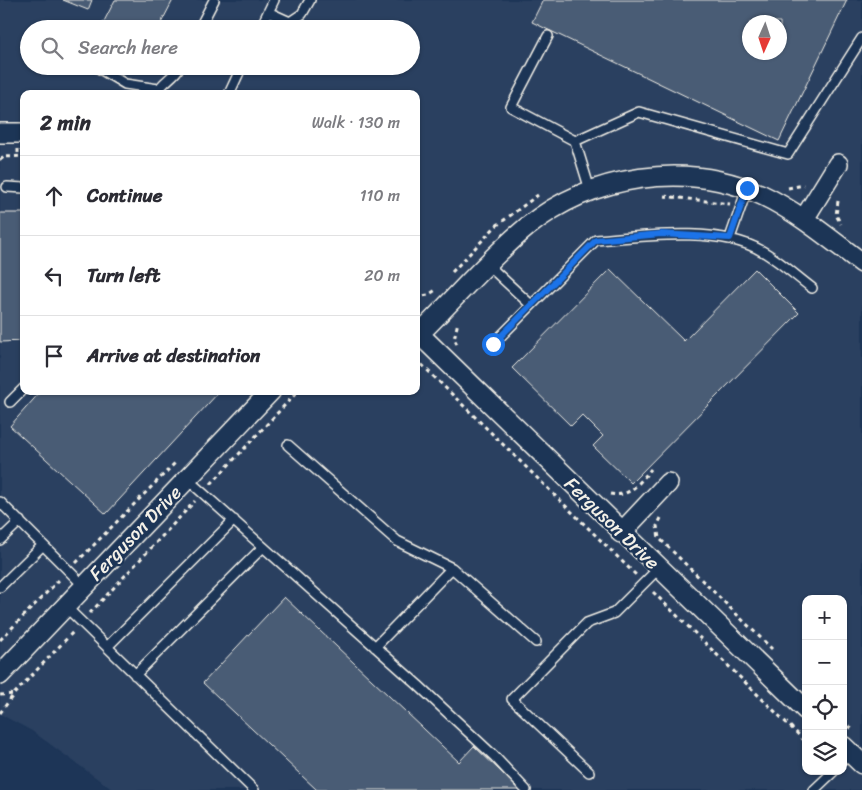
<!DOCTYPE html>
<html lang="en">
<head>
<meta charset="utf-8">
<style>
  :root { --surface:#fff; --page:#f7f7f7; --text:#2b2b33; --muted:#7c7c81; --line:#e1e1e2 }
  body { margin:0; font-family:Sriracha,sans-serif; background:var(--page); color:var(--text) }
  .controls { position:absolute; right:15px; bottom:15px; display:grid; overflow:hidden; border-radius:10px; box-shadow:0 1px 4px #0004 }
  .controls button { width:45px; height:45px; display:grid; place-items:center; padding:0; border:0; border-bottom:1px solid var(--line); background:var(--surface); color:var(--text); font:25px sans-serif }
  .compass { position:absolute; left:742px; top:15px; width:45px; height:45px; border-radius:50%; background:var(--surface); box-shadow:0 1px 4px #0004; rotate:183deg }
  .stop { position:absolute; width:15px; height:15px; margin:-11px; border:4px solid #1a73e8; border-radius:50%; background:#fff }
  .stop.end { background:#1a73e8; border-color:#fff; box-shadow:0 1px 5px #0008 }
  .list { margin:0; padding:0; list-style:none }
  h2 { display:flex; justify-content:space-between; align-items:center; height:65px; margin:0; padding:0 20px; font-size:21px }
  h2 small { font-size:16px; font-weight:400; color:var(--muted) }
  .list li { display:grid; grid-template-columns:32px 1fr auto; gap:15px; align-items:center; box-sizing:border-box; height:80px; padding:0 20px; border-top:1px solid var(--line) }
  .list b { display:block; font-size:19px; white-space:nowrap }
  .list em { font-size:16px; font-style:normal; color:var(--muted) }
  .icon { flex:none; width:28px; height:28px; fill:none; stroke:currentColor; stroke-width:2; stroke-linecap:round; stroke-linejoin:round }
  .map { position:relative; flex:none; width:862px; height:790px; overflow:hidden }
  .search { position:absolute; background:var(--surface); box-shadow:0 1px 4px #0004; left:20px; top:20px; width:400px; height:55px; display:flex; align-items:center; gap:12px; box-sizing:border-box; padding:0 18px; border-radius:28px; color:var(--muted); font-size:19px }
  .panel { position:absolute; background:var(--surface); box-shadow:0 1px 4px #0004; left:20px; top:90px; width:400px; height:305px; border-radius:10px }
  .map>svg:first-child { display:block }
  .built { fill:#2a4060; fill-rule:evenodd }
  .building { fill:#485b74; stroke:#f4f1e8; fill-rule:evenodd }
  .lines { fill:none; stroke-linecap:round; stroke-linejoin:round }
  .lane-casing { stroke:#f4f1e8; stroke-width:12 }
  .street-casing { stroke:#f4f1e8; stroke-width:22 }
  .path { stroke:#f4f1e8; stroke-width:3; stroke-dasharray:4 4; stroke-linecap:butt }
  .lane { stroke:#1d3557; stroke-width:9 }
  .street { stroke:#1d3557; stroke-width:19 }
  .route { stroke:#1a73e8; stroke-width:6 }
  .labels { text-anchor:middle; dominant-baseline:central; stroke-width:4.5; stroke-linejoin:round; paint-order:stroke }
  .street-label { font-size:19px; fill:#f4f1e8; stroke:#1d3557 }
</style>
</head>
<body>
<div class="map">
<svg width="862" height="790" viewBox="0 0 862 790">
  <rect width="100%" height="100%" fill="#1d3557"/>
  <filter id="ink" filterUnits="userSpaceOnUse"><feTurbulence type="fractalNoise" baseFrequency=".02" numOctaves="2"/><feDisplacementMap in="SourceGraphic" scale="10" xChannelSelector="R" yChannelSelector="G"/><feConvolveMatrix kernelMatrix="1 2 1 2 8 2 1 2 1" color-interpolation-filters="sRGB"/></filter>
  <g filter="url(#ink)">
    <!-- built -->
    <path class="built" d="M 0,0 L 862,0 L 862,790 L 113,790 L 32,731 L 0,714 ZM 750,22 L 780,22 L 780,52 L 750,52 ZM 29,29 L 411,29 L 411,66 L 29,66 ZM 24,94 L 416,94 L 416,391 L 24,391 ZM 806,599 L 843,599 L 843,771 L 806,771 Z"/>
    <!-- building -->
    <path class="building" d="M 63,0 L 92,0 L 88,10 Z
      M 115,0 L 173,0 L 158,29 L 100,29 Z
      M 543,0 L 847,0 L 779,141 L 532,22 ZM 750,22 L 780,22 L 780,52 L 750,52 Z
      M 0,213 L 24,213 L 24,341 L 0,342 Z
      M 610,269 L 684,341 L 755,269 L 799,313 L 631,483 L 593,446 L 603,436 L 582,415 L 571,426 L 512,368 Z
      M 41,391 L 220,391 L 106,514 L 10,426 Z
      M 284,597 L 459,762 L 474,746 L 520,790 L 317,790 L 203,683 Z"/>
    <g class="lines">
      <defs>
        <path id="lane" d="M 268,12 L 290,22 L 302,14 L 310,0
          M 199,29 L 214,0
          M 260,29 L 274,0
          M 548,36 L 511,107 L 575,141 L 590,190
          M 95,66 L 125,84 L 158,89
          M 156,94 C 161,82 175,77 180,66
          M 229,94 L 242,66
          M 575,141 L 639,112 L 788,154 L 862,38
          M 7,187 L 24,188
          M 730,238 L 747,189
          M 488,265 L 531,305
          M 493,344 L 596,240 C 644,236 719,226 762,251 C 780,261 796,276 812,288
          M 10,402 L 24,388
          M 288,445 L 397,541 L 452,568 L 536,642
          M 187,479 L 418,685 L 494,756 L 526,790
          M 0,502 L 84,586
          M 0,540 L 20,521
          M 0,587 L 43,545
          M 65,606 L 254,790
          M 107,647 L 234,520
          M 375,647 L 452,568
          M 135,675 L 263,547
          M 589,772 L 512,699 L 587,623 L 614,613 L 658,569
          M 814,790 L 834,771"/>
        <path id="street" d="M 0,133 L 24,133
          M 804,219 L 838,164
          M 416,331 L 806,710
          M 419,334 C 455,299 488,259 527,227 C 591,175 686,160 762,195 C 798,212 830,239 862,263
          M 621,533 L 668,483
          M 0,675 L 271,391
          M 843,746 L 862,764"/>
      </defs>
      <!-- lane casing -->
      <use href="#lane" class="lane-casing"/>
      <!-- street casing -->
      <use href="#street" class="street-casing"/>
      <!-- path -->
      <path class="path" d="M 18,149 L 18,156
        M 0,160 L 4,157 L 24,156
        M 788,188 L 804,185
        M 664,196 L 730,204
        M 838,201 L 836,215 L 841,224
        M 452,272 L 496,226 L 538,195
        M 416,297 L 428,295 L 436,290
        M 457,344 L 454,339 L 458,322
        M 416,359 L 636,575
        M 211,484 L 298,391
        M 610,494 C 630,498 639,483 651,469
        M 661,518 L 657,526 L 659,538 L 772,649
        M 76,563 L 175,463
        M 653,592 L 806,742
        M 90,613 L 195,501
        M 0,640 L 61,578
        M 0,695 L 14,694
        M 0,713 L 14,694 L 74,631
        M 843,720 L 854,731"/>
      <!-- lane -->
      <use href="#lane" class="lane"/>
      <!-- street -->
      <use href="#street" class="street"/>
    </g>
  </g>
  <g class="lines" filter="url(#ink)">
    <!-- route -->
    <path class="route" d="M 493,344 L 596,240 L 661,234 L 730,238 L 747,188"/>
  </g>
  <g class="labels">
    <!-- street labels -->
    <g class="street-label">
      <text transform="translate(612 523) rotate(44)">Ferguson Drive</text>
      <text transform="translate(135 533) rotate(-46)">Ferguson Drive</text>
    </g>
  </g>
</svg>
<div class="controls">
<button>+</button>
<button>−</button>
<button><svg class="icon" aria-label="locate" viewBox="0 0 24 24"><circle cx="12" cy="12" r="6"/><path d="M12 2v4M12 18v4M2 12h4M18 12h4"/></svg></button>
<button><svg class="icon" aria-label="layers" viewBox="0 0 24 24"><path d="M12 4l9 5-9 5-9-5zM3 14l9 5 9-5"/></svg></button>
</div>
<svg class="compass" viewBox="-18 -18 36 36"><path d="M0-13l5 13h-10z" fill="#e53935"/><path d="M0 13l5-13h-10z" fill="#7c7c81"/></svg>
<div class="stop" style="left:493px;top:344px"></div>
<div class="stop end" style="left:747px;top:188px"></div>
<div class="search"><svg class="icon" aria-label="search" viewBox="0 0 24 24"><circle cx="10" cy="10" r="6"/><path d="M15 15l6 6"/></svg>Search here</div>
<section class="panel">
<h2>2 min<small>Walk · 130 m</small></h2>
<ul class="list">
<li><svg class="icon" aria-label="ahead" viewBox="0 0 24 24"><path d="M12 20V5M6 11l6-6 6 6"/></svg><div><b>Continue</b></div><em>110 m</em></li>
<li><svg class="icon" aria-label="left" viewBox="0 0 24 24"><path d="M17 20v-9H6M10 6l-5 5 5 5"/></svg><div><b>Turn left</b></div><em>20 m</em></li>
<li><svg class="icon" aria-label="arrive" viewBox="0 0 24 24"><path d="M6 21V4h12l-3 4 3 4H6"/></svg><div><b>Arrive at destination</b></div></li>
</ul>
</section>
</div>
</body>
</html>
